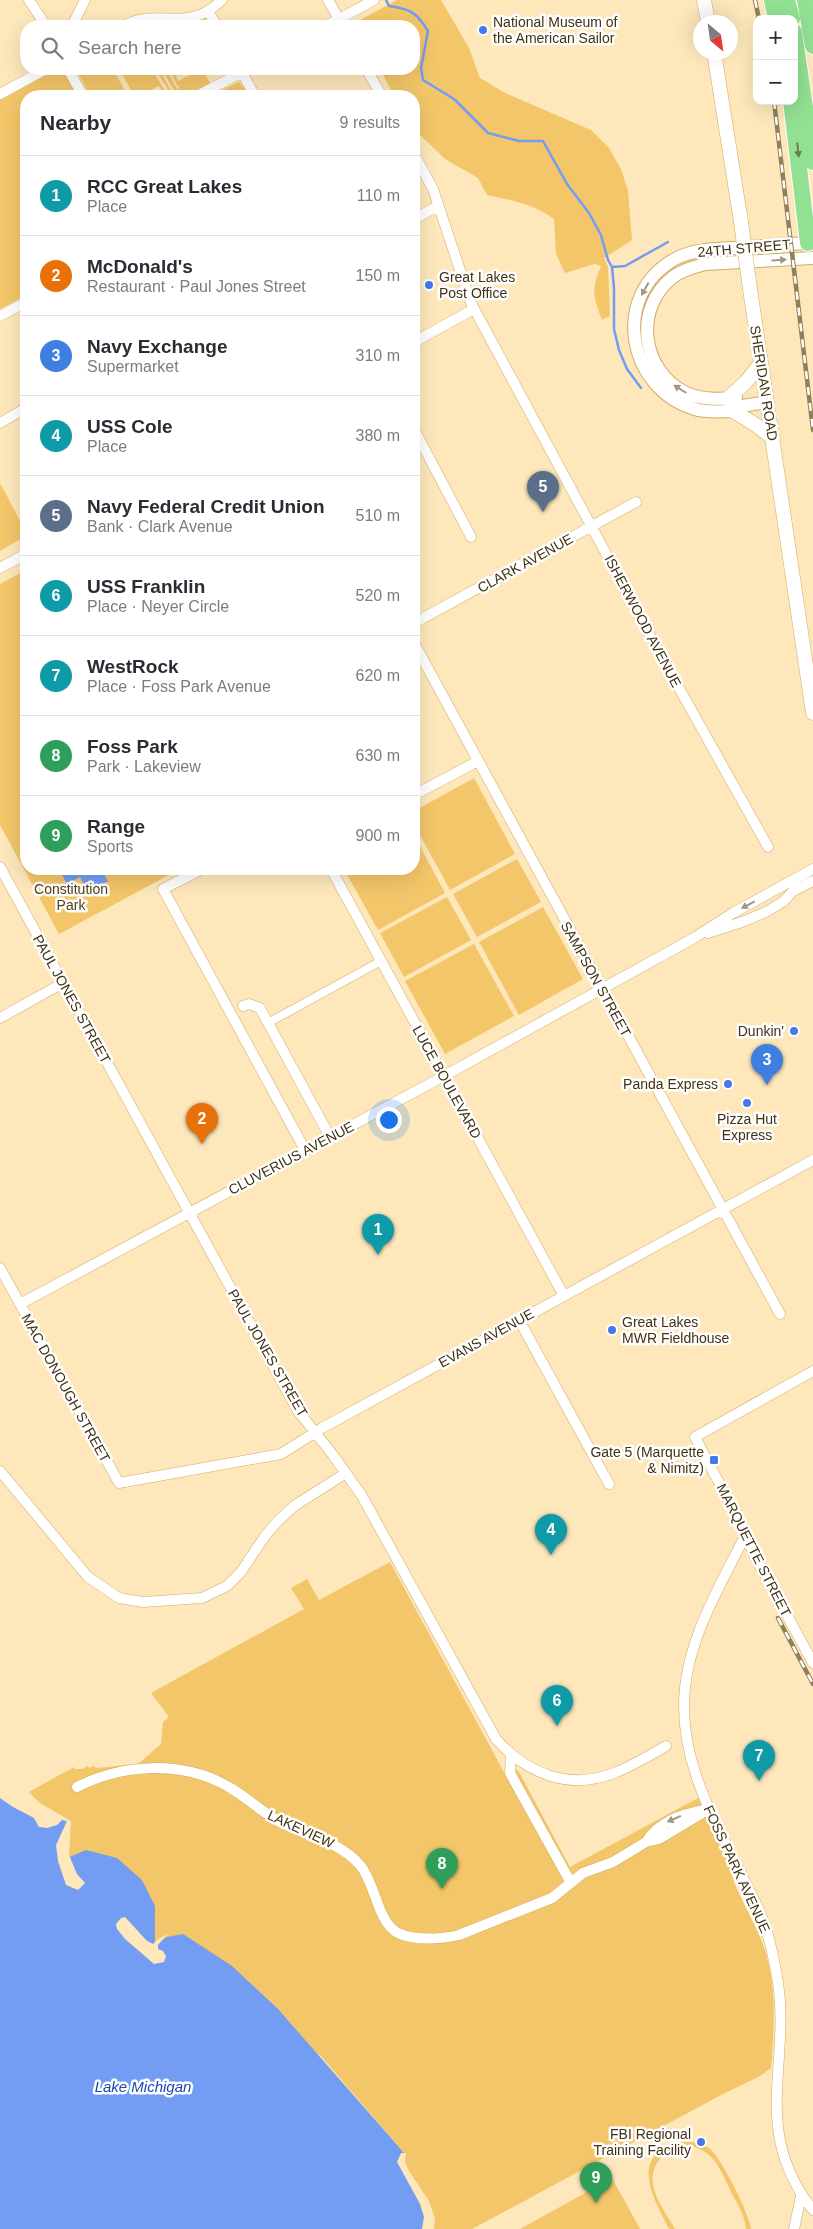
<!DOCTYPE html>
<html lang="en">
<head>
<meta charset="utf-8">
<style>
  :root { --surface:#fff; --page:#f7f7f7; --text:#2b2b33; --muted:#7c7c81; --line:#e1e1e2; --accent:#4678ea }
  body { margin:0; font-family:Helvetica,sans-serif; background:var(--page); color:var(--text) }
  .controls { position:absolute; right:15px; top:15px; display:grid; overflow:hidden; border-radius:10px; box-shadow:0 5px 20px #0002 }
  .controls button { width:45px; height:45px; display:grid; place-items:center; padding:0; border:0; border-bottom:1px solid var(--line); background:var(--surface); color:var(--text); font:25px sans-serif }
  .compass { position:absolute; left:693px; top:15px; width:45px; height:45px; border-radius:50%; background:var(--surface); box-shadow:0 5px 20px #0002; rotate:151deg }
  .you { position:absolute; left:388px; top:1119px; width:18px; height:18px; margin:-12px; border:4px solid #fff; border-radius:50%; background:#1a73e8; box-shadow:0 0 0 8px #1a73e833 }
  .badge { display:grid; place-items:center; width:32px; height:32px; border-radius:50%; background:var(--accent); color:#fff; font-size:16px; font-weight:700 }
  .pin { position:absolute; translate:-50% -41px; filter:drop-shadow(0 1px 2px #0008) }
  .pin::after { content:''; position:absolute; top:26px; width:18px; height:15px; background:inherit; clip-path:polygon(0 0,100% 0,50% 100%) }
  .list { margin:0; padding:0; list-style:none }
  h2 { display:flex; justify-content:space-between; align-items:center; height:65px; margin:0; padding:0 20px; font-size:21px }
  h2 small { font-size:16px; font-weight:400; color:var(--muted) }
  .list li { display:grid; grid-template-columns:32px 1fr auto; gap:15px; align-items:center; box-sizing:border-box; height:80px; padding:0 20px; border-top:1px solid var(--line) }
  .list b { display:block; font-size:19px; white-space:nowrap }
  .list p { margin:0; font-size:16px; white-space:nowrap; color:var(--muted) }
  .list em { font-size:16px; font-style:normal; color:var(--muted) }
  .icon { flex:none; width:28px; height:28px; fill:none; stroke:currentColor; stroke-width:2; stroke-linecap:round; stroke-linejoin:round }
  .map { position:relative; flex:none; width:813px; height:2229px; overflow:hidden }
  .search { position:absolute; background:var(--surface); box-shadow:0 5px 20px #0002; left:20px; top:20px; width:400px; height:55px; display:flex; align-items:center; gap:12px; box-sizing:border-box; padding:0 18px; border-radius:20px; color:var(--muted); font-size:19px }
  .panel { position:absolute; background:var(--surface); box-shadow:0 5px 20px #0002; left:20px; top:90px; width:400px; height:785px; border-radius:20px }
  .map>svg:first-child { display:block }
  .green { fill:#f3c669 }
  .water { fill:#739cf3 }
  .pier { fill:#fde7bb }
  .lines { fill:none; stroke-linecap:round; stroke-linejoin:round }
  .stream { stroke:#739cf3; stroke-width:2.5 }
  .pedestrian-casing { stroke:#d1ac62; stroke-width:9 }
  .minor-casing { stroke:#d1ac62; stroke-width:11 }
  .tertiary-casing { stroke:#d1ac62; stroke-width:14 }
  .secondary-casing { stroke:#d1ac62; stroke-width:15 }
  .trunk-casing { stroke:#fff; stroke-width:18 }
  .pedestrian { stroke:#fff; stroke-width:8 }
  .minor { stroke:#fff; stroke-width:10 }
  .tertiary { stroke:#fff; stroke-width:12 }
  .secondary { stroke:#fff; stroke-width:14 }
  .trunk { stroke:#92e092; stroke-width:16 }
  .rail-casing { stroke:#917f5a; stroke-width:4.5 }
  .rail { stroke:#fff; stroke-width:2.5; stroke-dasharray:8; stroke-linecap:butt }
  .secondary-bridge-casing { stroke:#d1ac62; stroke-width:15; stroke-linecap:butt }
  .secondary-bridge { stroke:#fff; stroke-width:14 }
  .oneway { fill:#65804c }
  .oneway2 { fill:#a09889 }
  .poi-dot { fill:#4678ea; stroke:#fff; stroke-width:2 }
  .labels { text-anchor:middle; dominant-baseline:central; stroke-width:5; stroke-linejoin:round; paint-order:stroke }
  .poi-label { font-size:14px; fill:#413213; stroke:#fff; text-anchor:end }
  .street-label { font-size:14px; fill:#413213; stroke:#fff }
  .park-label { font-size:14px; fill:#564216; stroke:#fff }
  .water-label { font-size:15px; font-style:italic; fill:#1d46a9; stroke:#fff }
</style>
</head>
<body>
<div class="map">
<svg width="813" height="2229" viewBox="0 0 813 2229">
  <rect width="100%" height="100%" fill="#fde7bb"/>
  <!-- green -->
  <path class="green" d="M 397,0 L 441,0 L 469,48 L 480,78 L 505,93 L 591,130 L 609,148 L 621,169 L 628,191 L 632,240 L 604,258 L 608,267 L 610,316 L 602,320 C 593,296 591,290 601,266 L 594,264 L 565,273 L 556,254 L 554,219 C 534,204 511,200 487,195 L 478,178 L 445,159 L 414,129 L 414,96 L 394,96 L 380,69 L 414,69 L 414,26 L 358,26 L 360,20 Z
    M 76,69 L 113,69 L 128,96 L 90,96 Z
    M 122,69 L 152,69 L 166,93 L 161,91 L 169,95 L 171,94 L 155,69 L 159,69 L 173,94 L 178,90 L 175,93 L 162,69 L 166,69 L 178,90 L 179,84 L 178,87 L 169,69 L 190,69 L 176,76 L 178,81 L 202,69 L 210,83 L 185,96 L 149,96 L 162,91 L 159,86 L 139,96 L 134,96 L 120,70 Z
    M 60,71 L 67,76 L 78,96 L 26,96 L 26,295 L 0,309 L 0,100 L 51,72 Z
    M 239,82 L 249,95 L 222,96 L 220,91 Z
    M 0,483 L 26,532 L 26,536 L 0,551 Z
    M 26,570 L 26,869 L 180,869 L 59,934 L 0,825 L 0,584 Z
    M 474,778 L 515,854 L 450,890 L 414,824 L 414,811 Z
    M 414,835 L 445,893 L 378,930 L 344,869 L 414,869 Z
    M 517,859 L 541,902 L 477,937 L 453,894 Z
    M 447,897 L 471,940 L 404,977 L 380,933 Z
    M 543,907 L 583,979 L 519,1015 L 479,942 Z
    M 474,944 L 514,1016 L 445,1054 L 405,981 Z
    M 390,1562 L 506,1776 L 518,1770 L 570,1867 L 698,1798 C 708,1822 720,1844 730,1867 C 732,1872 732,1877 734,1882 C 744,1907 759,1929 766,1954 C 777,1992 774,2030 771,2068 L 760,2076 L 721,2095 L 472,2229 L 431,2229 L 402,2162 L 405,2154 L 321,2056 L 155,1943 L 155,1906 L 67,1859 L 68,1822 L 60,1819 L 25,1794 L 74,1767 L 75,1769 L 82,1769 L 88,1766 L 89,1768 L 93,1766 L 97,1768 L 138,1764 L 161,1744 L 163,1722 L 169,1717 L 151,1693 L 304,1609 L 291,1588 L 307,1579 L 319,1600 Z
    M 680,2142 C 691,2141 701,2142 710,2149 C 722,2159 749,2213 751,2229 L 746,2229 C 745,2216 738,2205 732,2194 C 725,2180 718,2160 705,2152 C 681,2136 649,2156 653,2184 C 655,2199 667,2215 675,2229 L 669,2229 C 653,2198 628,2155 680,2142 Z
    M 612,2178 L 640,2229 L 520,2229 Z"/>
  <!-- water -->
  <path class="water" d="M 65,869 L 101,869 L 108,881 L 88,892 L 80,877 L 67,884 L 60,871 Z
    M 0,1767 C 18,1788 42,1812 68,1822 L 67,1858 L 86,1850 L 117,1858 L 142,1880 L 155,1906 L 155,1943 L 167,1937 L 183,1934 L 232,1966 L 278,2009 L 405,2154 L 402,2162 L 427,2201 L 431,2229 L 0,2229 Z"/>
  <!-- pier -->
  <path class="pier" d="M 0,1764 L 40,1803 L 71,1821 L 69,1855 L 77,1874 L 85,1883 L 78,1890 L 66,1885 L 58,1861 L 56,1845 L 67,1821 L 62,1820 L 57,1825 L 47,1828 L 39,1827 L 34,1818 L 13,1807 L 0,1798 Z
    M 125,1917 L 147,1941 L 153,1944 L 158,1939 L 168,1934 L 158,1945 L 158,1949 L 163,1951 L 166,1956 L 164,1962 L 154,1964 L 125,1939 L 117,1929 L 116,1924 L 121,1918 Z
    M 401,2153 L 406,2153 L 405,2162 L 409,2171 L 429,2201 L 435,2219 L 434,2229 L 422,2229 L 424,2217 L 420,2204 L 397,2162 Z"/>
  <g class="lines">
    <!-- stream -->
    <path class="stream" d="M 386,0 L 389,6 C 411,9 417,13 428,31 L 421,68 L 423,80 L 454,99 L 488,133 L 519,141 L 543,141 L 567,184 L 589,213 L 601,235 L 608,260 L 612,267 L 614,288 L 614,329 L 619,350 L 627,369 L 641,388
      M 612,267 L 625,266 L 668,242"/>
    <defs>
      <path id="pedestrian" d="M 268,1023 L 381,961"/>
      <path id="minor" d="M 29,0 L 46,26
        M 328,0 L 343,26
        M 208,11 L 217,26
        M 72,26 L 85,0
        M 123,26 C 161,6 186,35 222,0
        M 326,26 L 374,0
        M 68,69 L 83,96
        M 240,69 L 255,96
        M 366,69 L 382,96
        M 0,94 L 46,69
        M 197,96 L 248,69
        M 414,154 L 433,189 L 471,303 L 665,663 L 768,847
        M 414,219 L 438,206
        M 0,316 L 26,302
        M 414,342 L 474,309
        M 0,423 L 26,408
        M 414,429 L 471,537
        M 0,568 L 26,554
        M 414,623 L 636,502
        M 414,643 L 780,1314
        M 414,795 L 478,761
        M 0,867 L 298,1411 L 333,1455 L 362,1496 L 496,1739 C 526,1773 569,1791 614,1773 C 632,1766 649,1756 666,1746
        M 202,869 L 163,889 L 305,1150
        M 331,869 L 564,1296
        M 708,933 L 742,922 L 766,912 L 784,901 L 793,891 L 813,881
        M 243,1006 L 249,1004 L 260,1008 L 330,1137
        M 0,1018 L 63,983
        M 0,1268 L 119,1483 L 281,1454 L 322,1428 L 813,1160
        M 20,1304 L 444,1076 L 694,938 L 733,913 L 813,869
        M 519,1320 L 609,1484
        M 813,1371 L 695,1437 L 746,1534 L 754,1555 L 813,1663
        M 0,1471 L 88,1577 L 119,1598 L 143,1602 L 202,1598 L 227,1586 L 241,1572 L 265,1536 L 276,1523 L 294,1506 L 346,1473
        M 746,1534 C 719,1588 684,1644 684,1706 C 684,1779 727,1842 757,1906 C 767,1926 772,1949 776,1971 C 794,2060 748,2128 813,2210
        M 511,1755 L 510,1773 L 571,1883
        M 77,1787 C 122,1764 181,1760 227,1786 C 246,1796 261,1812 280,1822 C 307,1836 339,1841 360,1865 C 376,1884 377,1922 398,1933 C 414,1941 442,1939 459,1935 L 552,1898 L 583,1873 L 613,1862 L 646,1842 L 659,1839 L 709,1809
        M 646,1842 C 660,1821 680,1815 704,1810
        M 794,2229 L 801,2196"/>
      <path id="tertiary" d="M 736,398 C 720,399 701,400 686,393 C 641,371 633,308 673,277 C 682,270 694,267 705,264 L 813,258
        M 767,402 L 736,407 L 733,411 C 721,411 707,413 695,409 C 627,389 610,295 675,259 C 697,247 724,249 749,247 C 770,246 792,243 813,243"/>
      <path id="secondary" d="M 704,0 L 708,22
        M 714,52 L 741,222
        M 750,289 L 813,713
        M 727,399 L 746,382 L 761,363
        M 733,411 L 753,423 L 773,438"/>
      <path id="trunk" d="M 772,0 L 776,19
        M 787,0 L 792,19
        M 805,0 L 813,46
        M 794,32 L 813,162
        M 791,101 L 808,243"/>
    </defs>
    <!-- pedestrian casing -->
    <use href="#pedestrian" class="pedestrian-casing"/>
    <!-- minor casing -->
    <use href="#minor" class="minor-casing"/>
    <!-- tertiary casing -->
    <use href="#tertiary" class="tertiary-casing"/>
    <!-- secondary casing -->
    <use href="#secondary" class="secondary-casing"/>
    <!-- trunk casing -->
    <use href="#trunk" class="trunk-casing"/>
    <!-- pedestrian -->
    <use href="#pedestrian" class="pedestrian"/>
    <!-- minor -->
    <use href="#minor" class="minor"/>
    <!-- tertiary -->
    <use href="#tertiary" class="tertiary"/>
    <!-- secondary -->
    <use href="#secondary" class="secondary"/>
    <!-- trunk -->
    <use href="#trunk" class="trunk"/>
    <defs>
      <path id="rail" d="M 755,0 L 759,19
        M 774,101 L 813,430
        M 778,1618 L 813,1684"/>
    </defs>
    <!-- rail casing -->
    <use href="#rail" class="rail-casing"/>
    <!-- rail -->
    <use href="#rail" class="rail"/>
    <defs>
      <path id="secondary-bridge" d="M 741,222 L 750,289"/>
    </defs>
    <!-- secondary-bridge casing -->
    <use href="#secondary-bridge" class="secondary-bridge-casing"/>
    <!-- secondary-bridge -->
    <use href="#secondary-bridge" class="secondary-bridge"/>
  </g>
  <!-- one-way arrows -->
  <defs><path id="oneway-solid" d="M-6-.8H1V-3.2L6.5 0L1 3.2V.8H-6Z" transform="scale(1.25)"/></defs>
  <use class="oneway" href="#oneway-solid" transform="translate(798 150) rotate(84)"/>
  <g class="oneway2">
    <use href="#oneway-solid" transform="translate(779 260) rotate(-3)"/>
    <use href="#oneway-solid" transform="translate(645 289) rotate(119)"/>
    <use href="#oneway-solid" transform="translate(680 389) rotate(-148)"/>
    <use href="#oneway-solid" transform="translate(748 905) rotate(152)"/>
    <use href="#oneway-solid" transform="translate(674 1819) rotate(156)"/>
  </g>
  <!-- markers -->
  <g class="poi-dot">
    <circle cx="483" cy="30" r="5"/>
    <circle cx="429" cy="285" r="5"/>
    <circle cx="794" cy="1031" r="5"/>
    <circle cx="728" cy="1084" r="5"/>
    <circle cx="747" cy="1103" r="5"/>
    <circle cx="612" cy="1330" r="5"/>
    <rect x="709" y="1455" width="10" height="10" rx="2.5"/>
    <circle cx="701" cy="2142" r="5"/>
  </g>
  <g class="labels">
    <!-- poi labels -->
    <g class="poi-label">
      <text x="493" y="22" text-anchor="start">National Museum of<tspan x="493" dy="16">the American Sailor</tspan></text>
      <text x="439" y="277" text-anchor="start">Great Lakes<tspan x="439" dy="16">Post Office</tspan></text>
      <text x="784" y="1031">Dunkin'</text>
      <text x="718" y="1084">Panda Express</text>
      <text x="747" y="1119" text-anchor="middle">Pizza Hut<tspan x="747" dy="16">Express</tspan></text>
      <text x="622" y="1322" text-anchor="start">Great Lakes<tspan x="622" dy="16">MWR Fieldhouse</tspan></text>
      <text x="704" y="1452">Gate 5 (Marquette<tspan x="704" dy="16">&amp; Nimitz)</tspan></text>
      <text x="691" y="2134">FBI Regional<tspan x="691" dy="16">Training Facility</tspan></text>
    </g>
    <!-- street labels -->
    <g class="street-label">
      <text transform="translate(744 248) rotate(-5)">24TH STREET</text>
      <text transform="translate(764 383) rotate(81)">SHERIDAN ROAD</text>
      <text transform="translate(525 563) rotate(-29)">CLARK AVENUE</text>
      <text transform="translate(643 621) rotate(62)">ISHERWOOD AVENUE</text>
      <text transform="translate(596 979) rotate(61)">SAMPSON STREET</text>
      <text transform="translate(72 999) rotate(61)">PAUL JONES STREET</text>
      <text transform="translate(447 1082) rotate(61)">LUCE BOULEVARD</text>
      <text transform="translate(291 1158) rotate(-28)">CLUVERIUS AVENUE</text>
      <text transform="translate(486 1338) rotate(-29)">EVANS AVENUE</text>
      <text transform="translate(268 1353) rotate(60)">PAUL JONES STREET</text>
      <text transform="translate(66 1388) rotate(61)">MAC DONOUGH STREET</text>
      <text transform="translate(754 1550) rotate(63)">MARQUETTE STREET</text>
      <text transform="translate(301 1829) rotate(25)">LAKEVIEW</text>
      <text transform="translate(737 1869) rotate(65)">FOSS PARK AVENUE</text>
    </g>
    <!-- park labels -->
    <g class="park-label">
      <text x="71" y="889">Constitution<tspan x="71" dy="16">Park</tspan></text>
    </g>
    <!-- water labels -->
    <g class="water-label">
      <text x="143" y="2086">Lake Michigan</text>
    </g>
  </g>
</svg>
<div class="controls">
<button>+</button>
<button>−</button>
</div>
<svg class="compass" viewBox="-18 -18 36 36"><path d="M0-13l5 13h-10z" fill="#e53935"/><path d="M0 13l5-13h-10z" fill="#7c7c81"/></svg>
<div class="you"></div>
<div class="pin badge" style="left:378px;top:1255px;background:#0f9aa8">1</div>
<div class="pin badge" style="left:202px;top:1144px;background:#e8710a">2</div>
<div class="pin badge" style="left:767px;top:1085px;background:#3f7fe0">3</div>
<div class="pin badge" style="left:551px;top:1555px;background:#0f9aa8">4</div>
<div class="pin badge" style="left:543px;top:512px;background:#5c6f8a">5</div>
<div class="pin badge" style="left:557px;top:1726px;background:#0f9aa8">6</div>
<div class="pin badge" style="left:759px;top:1781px;background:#0f9aa8">7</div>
<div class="pin badge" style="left:442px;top:1889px;background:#2e9e5b">8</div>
<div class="pin badge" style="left:596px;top:2203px;background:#2e9e5b">9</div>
<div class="search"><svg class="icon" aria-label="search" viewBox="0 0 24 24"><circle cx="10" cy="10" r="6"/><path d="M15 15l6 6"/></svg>Search here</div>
<section class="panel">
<h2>Nearby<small>9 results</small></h2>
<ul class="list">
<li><span class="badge" style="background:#0f9aa8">1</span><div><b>RCC Great Lakes</b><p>Place</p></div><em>110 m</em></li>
<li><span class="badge" style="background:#e8710a">2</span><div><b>McDonald's</b><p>Restaurant · Paul Jones Street</p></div><em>150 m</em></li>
<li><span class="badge" style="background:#3f7fe0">3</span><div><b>Navy Exchange</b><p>Supermarket</p></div><em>310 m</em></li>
<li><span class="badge" style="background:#0f9aa8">4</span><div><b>USS Cole</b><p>Place</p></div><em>380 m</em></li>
<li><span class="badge" style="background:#5c6f8a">5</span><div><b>Navy Federal Credit Union</b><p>Bank · Clark Avenue</p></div><em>510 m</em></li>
<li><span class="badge" style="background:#0f9aa8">6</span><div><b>USS Franklin</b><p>Place · Neyer Circle</p></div><em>520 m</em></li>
<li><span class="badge" style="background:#0f9aa8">7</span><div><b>WestRock</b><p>Place · Foss Park Avenue</p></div><em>620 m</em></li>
<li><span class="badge" style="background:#2e9e5b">8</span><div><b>Foss Park</b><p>Park · Lakeview</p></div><em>630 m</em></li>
<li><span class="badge" style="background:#2e9e5b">9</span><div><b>Range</b><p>Sports</p></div><em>900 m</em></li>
</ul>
</section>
</div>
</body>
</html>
